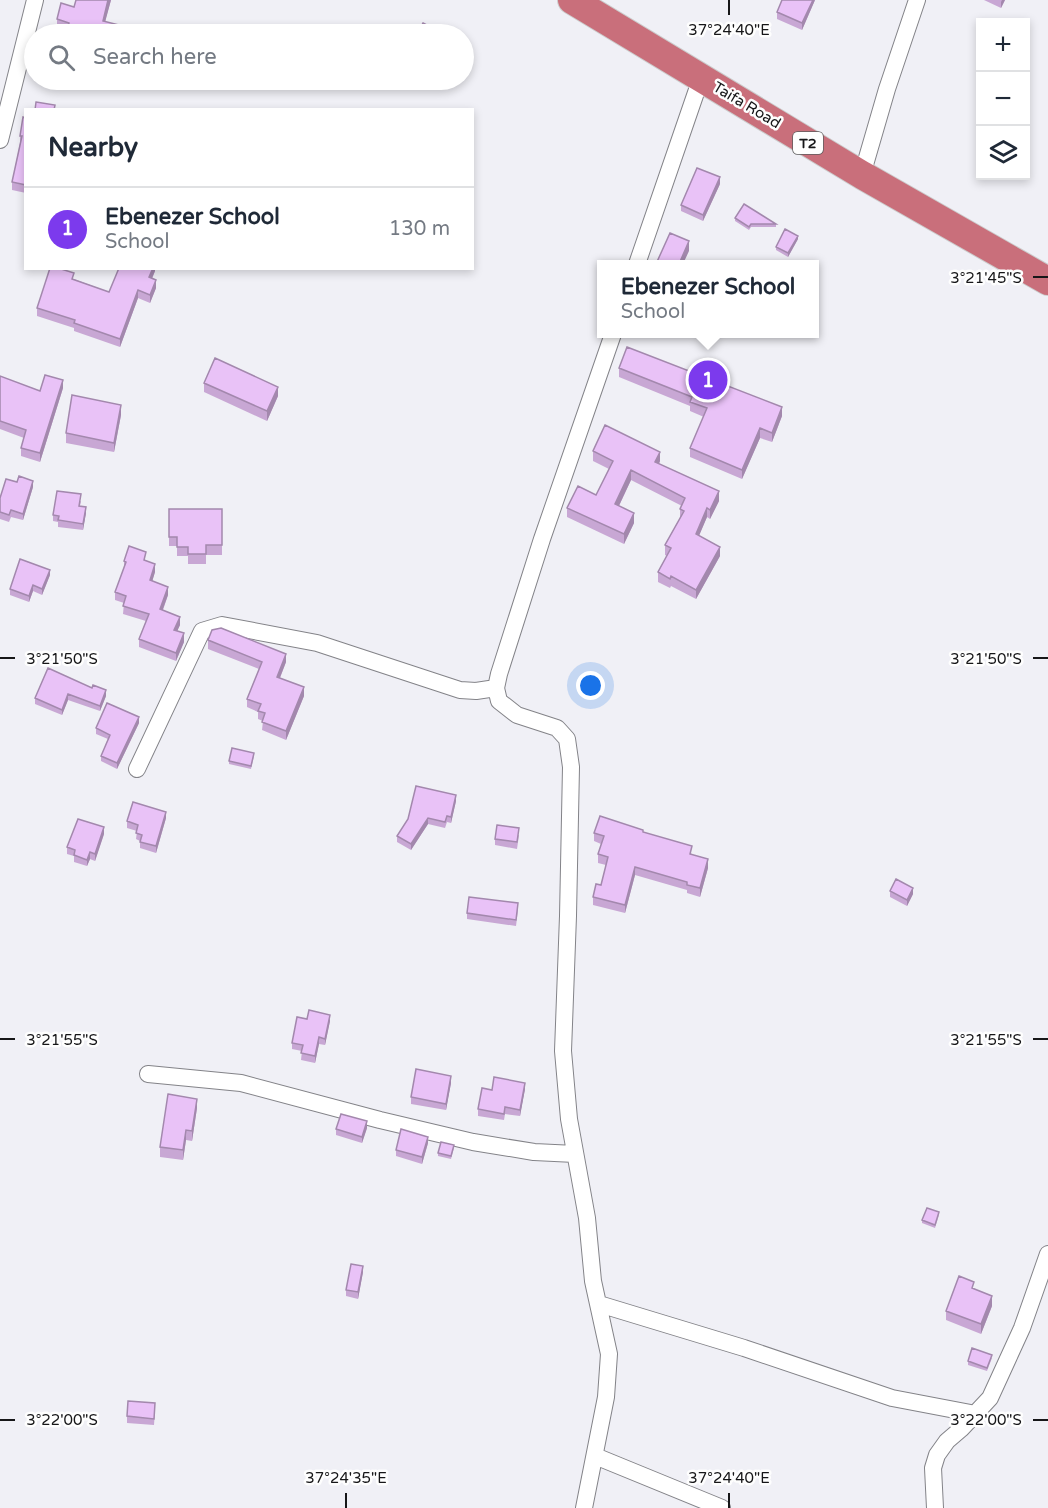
<!DOCTYPE html>
<html lang="en">
<head>
<meta charset="utf-8">
<style>
  :root { --surface:#fff; --page:#f6f6f7; --text:#1f2937; --muted:#747a83; --line:#e0e1e3; --accent:#7c3aed }
  body { margin:0; font-family:"Varela Round",sans-serif; background:var(--page); color:var(--text) }
  .controls { position:absolute; right:18px; top:18px; display:grid; overflow:hidden; border-radius:0px; box-shadow:0 3px 9px #0003 }
  .controls button { width:54px; height:54px; display:grid; place-items:center; padding:0; border:0; border-bottom:2px solid var(--line); background:var(--surface); color:var(--text); font:30px sans-serif }
  .you { position:absolute; left:591px; top:686px; width:21px; height:21px; margin:-15px; border:4px solid #fff; border-radius:50%; background:#1a73e8; box-shadow:0 0 0 9px #1a73e833 }
  .badge { display:grid; place-items:center; width:39px; height:39px; border-radius:50%; background:var(--accent); color:#fff; font-size:20px; font-weight:700 }
  .pin { position:absolute; translate:-50% -50%; border:3px solid #fff; box-shadow:0 2px 6px #0006 }
  .popup { position:absolute; left:597px; top:260px; width:222px; height:78px; box-sizing:border-box; display:grid; place-content:center; border-radius:0px; background:var(--surface); filter:drop-shadow(0 2px 4px #0005); font-size:20px; white-space:nowrap; color:var(--muted) }
  .popup b { font-size:22px; color:var(--text) }
  .popup::after { content:''; position:absolute; left:50%; top:100%; margin-left:-12px; border:12px solid transparent; border-top-color:var(--surface) }
  .list { margin:0; padding:0; list-style:none }
  h2 { display:flex; justify-content:space-between; align-items:center; height:78px; margin:0; padding:0 24px; font-size:26px }
  h2 small { font-size:20px; font-weight:400; color:var(--muted) }
  .list li { display:grid; grid-template-columns:39px 1fr auto; gap:18px; align-items:center; box-sizing:border-box; height:84px; padding:0 24px; border-top:2px solid var(--line) }
  .list b { display:block; font-size:22px; white-space:nowrap }
  .list p { margin:0; font-size:20px; white-space:nowrap; color:var(--muted) }
  .list em { font-size:20px; font-style:normal; color:var(--muted) }
  .icon { flex:none; width:33px; height:33px; fill:none; stroke:currentColor; stroke-width:2; stroke-linecap:round; stroke-linejoin:round }
  .map { position:relative; flex:none; width:1048px; height:1508px; overflow:hidden }
  .search { position:absolute; background:var(--surface); box-shadow:0 3px 9px #0003; left:24px; top:24px; width:450px; height:66px; display:flex; align-items:center; gap:15px; box-sizing:border-box; padding:0 21px; border-radius:33px; color:var(--muted); font-size:22px }
  .panel { position:absolute; background:var(--surface); box-shadow:0 3px 9px #0003; left:24px; top:108px; width:450px; height:162px; border-radius:0px }
  .map>svg:first-child { display:block }
  .lines { fill:none; stroke-linecap:round; stroke-linejoin:round }
  .street-casing { stroke:#838388; stroke-width:18 }
  .highway-casing { stroke:#ccc; stroke-width:30 }
  .street { stroke:#fff; stroke-width:16 }
  .highway { stroke:#c96f7b; stroke-width:28 }
  .wall { fill:#c8a7d4 }
  .shaded-wall { fill:#a388ad }
  .building { fill:#e9c2f7; stroke:#a388ad; stroke-width:1.5 }
  .ticks { fill:none; stroke:#161618; stroke-width:2 }
  .labels { text-anchor:middle; dominant-baseline:central; stroke-width:5; stroke-linejoin:round; paint-order:stroke }
  .shield { fill:#fefefe; stroke:#5c5c5d; stroke-width:1.5 }
  .shield-label { font-size:14px; font-weight:bold; fill:#161618 }
  .street-label { font-size:15px; fill:#161618; stroke:#fefefe }
  .ticks-label { font-size:15px; text-anchor:middle; fill:#161618; stroke:#fefefe; stroke-width:5; stroke-linejoin:round; paint-order:stroke }
</style>
</head>
<body>
<div class="map">
<svg width="1048" height="1508" viewBox="0 0 1048 1508">
  <rect width="100%" height="100%" fill="#f0f0f6"/>
  <g class="lines">
    <defs>
      <path id="street" d="M 0,140 L 35,0
        M 862,175 L 887,89 L 917,0
        M 637,264 L 701,78
        M 137,769 L 202,631 L 222,625 L 317,643 L 460,690 L 476,691 L 496,688
        M 148,1074 L 241,1083 L 380,1120 L 473,1142 L 534,1152 L 575,1154
        M 599,1304 L 744,1348 L 892,1398 L 976,1414
        M 595,1456 L 722,1508
        M 584,1508 L 606,1397 L 609,1354 L 593,1281 L 587,1218 L 569,1119 L 563,1051 L 568,916 L 571,767 L 567,739 L 557,728 L 517,715 L 499,701 L 496,688 L 499,674 L 542,539 L 613,334
        M 935,1508 L 933,1468 L 937,1455 L 947,1441 L 961,1429 L 990,1398 L 1022,1328 L 1048,1254"/>
      <path id="highway" d="M 572,0 L 862,175 L 1048,281"/>
    </defs>
    <!-- street casing -->
    <use href="#street" class="street-casing"/>
    <!-- highway casing -->
    <use href="#highway" class="highway-casing"/>
    <!-- street -->
    <use href="#street" class="street"/>
    <!-- highway -->
    <use href="#highway" class="highway"/>
  </g>
  <!-- wall -->
  <path class="wall" d="M 76,0 L 111,0 L 105,21 L 119,34 L 67,32 L 57,29 L 57,19 L 74,7 Z
    M 815,0 L 802,30 L 777,19 L 777,12 Z
    M 984,0 L 1005,0 L 1001,8 Z
    M 227,80 L 245,80 L 242,89 L 227,84 Z
    M 26,118 L 26,193 L 12,190 L 12,182 L 20,143 L 20,136 Z
    M 720,184 L 703,221 L 681,211 L 681,205 Z
    M 735,218 L 776,224 L 776,227 L 751,227 L 749,230 L 735,221 Z
    M 798,239 L 788,257 L 776,250 L 776,247 Z
    M 155,268 L 155,271 L 152,279 L 156,288 L 150,303 L 138,298 L 120,347 L 74,331 L 74,328 L 37,316 L 37,308 L 74,279 L 109,292 Z
    M 619,368 L 782,416 L 772,442 L 760,438 L 742,479 L 690,457 L 690,448 L 704,417 L 690,411 L 690,406 L 619,377 Z
    M 0,376 L 40,391 L 63,388 L 40,462 L 21,456 L 21,448 L 24,438 L 0,429 Z
    M 204,383 L 278,396 L 267,421 L 204,392 Z
    M 121,415 L 114,452 L 66,443 L 66,433 Z
    M 593,451 L 660,461 L 659,464 L 719,501 L 710,519 L 707,517 L 699,535 L 720,556 L 696,599 L 671,586 L 670,588 L 658,582 L 658,572 L 667,556 L 665,555 L 665,545 L 680,518 L 680,509 L 682,506 L 631,480 L 619,506 L 634,523 L 624,544 L 567,517 L 567,508 L 596,495 L 609,469 L 593,461 Z
    M 33,487 L 23,520 L 11,517 L 9,522 L 0,519 L 0,498 Z
    M 81,501 L 80,506 L 86,513 L 83,530 L 58,527 L 58,522 L 53,521 L 53,515 Z
    M 169,509 L 222,509 L 222,555 L 206,555 L 206,564 L 188,564 L 188,556 L 177,556 L 177,546 L 169,546 Z
    M 124,561 L 146,561 L 155,572 L 152,581 L 168,595 L 163,610 L 180,625 L 177,631 L 184,642 L 176,661 L 139,647 L 139,639 L 146,621 L 123,614 L 124,603 L 115,600 L 115,592 L 124,568 Z
    M 50,575 L 42,595 L 33,591 L 29,602 L 10,595 L 10,589 Z
    M 208,640 L 286,662 L 280,678 L 304,696 L 286,740 L 262,730 L 263,721 L 258,719 L 258,712 L 247,707 L 247,699 L 259,669 L 208,649 Z
    M 48,668 L 106,696 L 100,711 L 68,700 L 62,715 L 35,704 L 35,698 Z
    M 139,723 L 117,769 L 101,761 L 101,756 L 108,739 L 96,734 L 96,728 Z
    M 254,756 L 251,769 L 229,764 L 229,761 Z
    M 456,801 L 451,823 L 447,822 L 445,828 L 428,824 L 411,850 L 397,842 L 397,836 Z
    M 166,818 L 156,853 L 140,848 L 140,841 L 136,839 L 137,831 L 127,828 L 127,821 Z
    M 643,832 L 692,854 L 708,868 L 700,897 L 687,893 L 687,890 L 635,875 L 625,913 L 593,905 L 593,897 L 601,885 L 606,865 L 598,863 L 598,854 L 601,844 L 594,841 L 594,833 Z
    M 104,834 L 95,861 L 90,859 L 87,866 L 74,862 L 74,856 L 67,854 L 67,847 Z
    M 519,835 L 517,849 L 495,845 L 495,839 Z
    M 890,891 L 913,894 L 907,906 L 890,897 Z
    M 518,910 L 516,926 L 467,919 L 467,913 Z
    M 307,1019 L 330,1021 L 325,1045 L 319,1044 L 315,1063 L 301,1060 L 302,1051 L 292,1049 L 292,1043 Z
    M 451,1083 L 446,1110 L 411,1104 L 411,1097 Z
    M 525,1089 L 520,1116 L 505,1114 L 504,1120 L 478,1116 L 478,1109 L 492,1090 Z
    M 197,1108 L 192,1141 L 186,1140 L 183,1160 L 160,1157 L 160,1147 Z
    M 367,1128 L 362,1143 L 336,1135 L 336,1129 Z
    M 428,1143 L 422,1164 L 396,1156 L 396,1150 Z
    M 454,1148 L 451,1159 L 438,1156 L 438,1153 Z
    M 939,1215 L 935,1228 L 922,1223 L 922,1220 Z
    M 363,1272 L 358,1299 L 346,1296 L 346,1290 Z
    M 974,1289 L 992,1306 L 981,1334 L 946,1320 L 946,1311 Z
    M 992,1358 L 987,1371 L 968,1365 L 968,1361 Z
    M 155,1410 L 154,1425 L 127,1423 L 127,1416 Z"/>
  <!-- shaded-wall -->
  <path class="shaded-wall" d="M 108,0 L 111,0 L 103,30 L 103,21 Z
    M 813,0 L 815,0 L 802,30 L 802,23 Z
    M 1002,0 L 1005,0 L 1001,8 L 1001,2 Z
    M 243,80 L 245,80 L 242,89 L 242,82 Z
    M 720,177 L 720,184 L 703,221 L 703,215 Z
    M 798,236 L 798,239 L 788,257 L 788,253 Z
    M 689,241 L 689,251 L 683,264 L 679,264 Z
    M 153,268 L 155,268 L 155,271 L 149,285 L 149,277 Z
    M 156,280 L 156,288 L 150,303 L 150,295 Z
    M 138,290 L 138,298 L 120,347 L 120,339 Z
    M 63,380 L 63,388 L 40,462 L 40,453 Z
    M 278,387 L 278,396 L 267,421 L 267,411 Z
    M 121,405 L 121,415 L 114,452 L 114,443 Z
    M 782,407 L 782,416 L 772,442 L 772,433 Z
    M 760,428 L 760,438 L 742,479 L 742,470 Z
    M 660,452 L 660,461 L 655,472 L 655,462 Z
    M 631,470 L 631,480 L 615,514 L 615,504 Z
    M 33,481 L 33,487 L 23,520 L 23,514 Z
    M 719,491 L 719,501 L 710,519 L 710,510 Z
    M 86,507 L 86,513 L 83,530 L 83,524 Z
    M 707,508 L 707,517 L 696,543 L 696,534 Z
    M 634,513 L 634,523 L 624,544 L 624,534 Z
    M 720,547 L 720,556 L 696,599 L 696,590 Z
    M 155,564 L 155,572 L 150,589 L 150,580 Z
    M 50,570 L 50,575 L 42,595 L 42,589 Z
    M 33,585 L 33,591 L 29,602 L 29,596 Z
    M 168,587 L 168,595 L 160,617 L 160,609 Z
    M 180,617 L 180,625 L 174,638 L 174,630 Z
    M 184,633 L 184,642 L 176,661 L 176,653 Z
    M 286,654 L 286,662 L 277,685 L 277,677 Z
    M 304,687 L 304,696 L 286,740 L 286,731 Z
    M 106,690 L 106,696 L 100,711 L 100,706 Z
    M 68,694 L 68,700 L 62,715 L 62,710 Z
    M 139,717 L 139,723 L 117,769 L 117,763 Z
    M 456,795 L 456,801 L 451,823 L 451,817 Z
    M 166,812 L 166,818 L 156,853 L 156,846 Z
    M 428,818 L 428,824 L 411,850 L 411,844 Z
    M 104,827 L 104,834 L 95,861 L 95,854 Z
    M 90,852 L 90,859 L 87,866 L 87,860 Z
    M 708,859 L 708,868 L 700,897 L 700,888 Z
    M 635,867 L 635,875 L 625,913 L 625,905 Z
    M 913,888 L 913,894 L 907,906 L 907,900 Z
    M 330,1015 L 330,1021 L 325,1045 L 325,1039 Z
    M 319,1037 L 319,1044 L 315,1063 L 315,1056 Z
    M 451,1076 L 451,1083 L 446,1110 L 446,1104 Z
    M 525,1083 L 525,1089 L 520,1116 L 520,1110 Z
    M 197,1099 L 197,1108 L 192,1141 L 192,1131 Z
    M 367,1121 L 367,1128 L 362,1143 L 362,1137 Z
    M 186,1130 L 186,1140 L 183,1160 L 183,1150 Z
    M 428,1137 L 428,1143 L 422,1164 L 422,1157 Z
    M 363,1266 L 363,1272 L 358,1299 L 358,1292 Z
    M 992,1296 L 992,1306 L 981,1334 L 981,1324 Z"/>
  <!-- building -->
  <path class="building" d="M 76,0 L 108,0 L 103,21 L 119,25 L 116,34 L 66,34 L 69,23 L 57,19 L 61,3 L 74,7 Z
    M 782,0 L 813,0 L 802,23 L 777,12 Z
    M 423,23 L 443,34 L 417,34 Z
    M 233,80 L 243,80 L 242,82 Z
    M 36,102 L 55,105 L 54,110 L 35,110 Z
    M 23,117 L 26,118 L 26,185 L 12,182 L 22,136 L 20,136 Z
    M 697,168 L 720,177 L 703,215 L 681,205 Z
    M 744,204 L 776,224 L 751,224 L 749,227 L 735,218 Z
    M 785,229 L 798,236 L 788,253 L 776,247 Z
    M 670,233 L 689,241 L 679,264 L 656,264 Z
    M 50,268 L 58,268 L 74,273 L 72,279 L 109,292 L 119,268 L 153,268 L 149,277 L 156,280 L 150,295 L 138,290 L 120,339 L 74,323 L 75,320 L 37,308 Z
    M 627,347 L 782,407 L 772,433 L 760,428 L 742,470 L 690,448 L 707,408 L 690,402 L 692,397 L 619,368 Z
    M 215,358 L 278,387 L 267,411 L 204,383 Z
    M 45,375 L 63,380 L 40,453 L 21,448 L 26,430 L 0,421 L 0,376 L 40,391 Z
    M 72,395 L 121,405 L 114,443 L 66,433 Z
    M 605,425 L 660,452 L 655,462 L 719,491 L 710,510 L 707,508 L 696,534 L 720,547 L 696,590 L 671,576 L 670,579 L 658,572 L 671,548 L 665,545 L 684,511 L 680,509 L 685,498 L 631,470 L 615,504 L 634,513 L 624,534 L 567,508 L 578,486 L 596,495 L 613,461 L 593,451 Z
    M 19,476 L 33,481 L 23,514 L 11,510 L 9,515 L 0,512 L 0,498 L 6,479 L 17,482 Z
    M 57,491 L 81,494 L 79,506 L 86,507 L 83,524 L 58,520 L 59,516 L 53,515 Z
    M 169,509 L 222,509 L 222,545 L 206,545 L 206,554 L 188,554 L 188,547 L 177,547 L 177,537 L 169,537 Z
    M 129,546 L 146,552 L 144,560 L 155,564 L 150,580 L 168,587 L 160,609 L 180,617 L 174,630 L 184,633 L 176,653 L 139,639 L 149,614 L 123,606 L 126,596 L 115,592 L 126,562 L 124,561 Z
    M 20,559 L 50,570 L 42,589 L 33,585 L 29,596 L 10,589 Z
    M 221,628 L 286,654 L 277,677 L 304,687 L 286,731 L 262,722 L 265,713 L 258,711 L 261,704 L 247,699 L 262,662 L 208,640 L 212,630 Z
    M 48,668 L 92,688 L 93,685 L 106,690 L 100,706 L 68,694 L 62,710 L 35,698 Z
    M 107,703 L 139,717 L 117,763 L 101,756 L 110,735 L 96,728 Z
    M 232,748 L 254,753 L 251,766 L 229,761 Z
    M 416,786 L 456,795 L 451,817 L 447,816 L 445,822 L 428,818 L 411,844 L 397,836 L 408,819 Z
    M 133,802 L 166,812 L 156,846 L 140,842 L 142,835 L 136,833 L 138,825 L 127,821 Z
    M 600,816 L 643,830 L 643,832 L 692,846 L 690,854 L 708,859 L 700,888 L 687,885 L 687,882 L 635,867 L 625,905 L 593,897 L 596,884 L 601,885 L 608,857 L 598,854 L 604,836 L 594,833 Z
    M 78,819 L 104,827 L 95,854 L 90,852 L 87,860 L 74,855 L 75,850 L 67,847 Z
    M 497,825 L 519,828 L 517,842 L 495,839 Z
    M 896,879 L 913,888 L 907,900 L 890,891 Z
    M 469,897 L 518,903 L 516,920 L 467,913 Z
    M 309,1010 L 330,1015 L 325,1039 L 319,1037 L 315,1056 L 301,1053 L 303,1045 L 292,1043 L 297,1017 L 307,1019 Z
    M 416,1069 L 451,1076 L 446,1104 L 411,1097 Z
    M 494,1077 L 525,1083 L 520,1110 L 505,1107 L 504,1114 L 478,1109 L 482,1088 L 492,1090 Z
    M 168,1094 L 197,1099 L 192,1131 L 186,1130 L 183,1150 L 160,1147 Z
    M 341,1114 L 367,1121 L 362,1137 L 336,1129 Z
    M 401,1129 L 428,1137 L 422,1157 L 396,1150 Z
    M 441,1142 L 454,1145 L 451,1156 L 438,1153 Z
    M 927,1208 L 939,1212 L 935,1225 L 922,1220 Z
    M 351,1264 L 363,1266 L 358,1292 L 346,1290 Z
    M 959,1276 L 974,1282 L 972,1288 L 992,1296 L 981,1324 L 946,1311 Z
    M 972,1348 L 992,1355 L 987,1368 L 968,1361 Z
    M 128,1401 L 155,1403 L 154,1419 L 127,1416 Z"/>
  <!-- ticks -->
  <path class="ticks" d="M 729,0 L 729,15M 1033,277 L 1048,277M 0,658 L 15,658M 1033,658 L 1048,658M 0,1039 L 15,1039M 1033,1039 L 1048,1039M 0,1420 L 15,1420M 1033,1420 L 1048,1420M 346,1493 L 346,1508M 729,1493 L 729,1508"/>
  <g class="labels">
    <!-- shield labels -->
    <rect class="shield" x="793" y="132" width="30" height="22" rx="4.5"/>
    <g class="shield-label">
      <text x="808" y="143">T2</text>
    </g>
    <!-- street labels -->
    <g class="street-label">
      <text transform="translate(747 105) rotate(31)">Taifa Road</text>
    </g>
  </g>
  <g class="ticks-label">
    <text x="729" y="35">37°24'40"E</text>
    <text x="986" y="283">3°21'45"S</text>
    <text x="62" y="664">3°21'50"S</text>
    <text x="986" y="664">3°21'50"S</text>
    <text x="62" y="1045">3°21'55"S</text>
    <text x="986" y="1045">3°21'55"S</text>
    <text x="62" y="1425">3°22'00"S</text>
    <text x="986" y="1425">3°22'00"S</text>
    <text x="346" y="1483">37°24'35"E</text>
    <text x="729" y="1483">37°24'40"E</text>
  </g>
</svg>
<div class="controls">
<button>+</button>
<button>−</button>
<button><svg class="icon" aria-label="layers" viewBox="0 0 24 24"><path d="M12 4l9 5-9 5-9-5zM3 14l9 5 9-5"/></svg></button>
</div>
<div class="you"></div>
<div class="pin badge" style="left:708px;top:380px">1</div>
<div class="popup"><b>Ebenezer School</b>School</div>
<div class="search"><svg class="icon" aria-label="search" viewBox="0 0 24 24"><circle cx="10" cy="10" r="6"/><path d="M15 15l6 6"/></svg>Search here</div>
<section class="panel">
<h2>Nearby<small></small></h2>
<ul class="list">
<li><span class="badge">1</span><div><b>Ebenezer School</b><p>School</p></div><em>130 m</em></li>
</ul>
</section>
</div>
</body>
</html>
